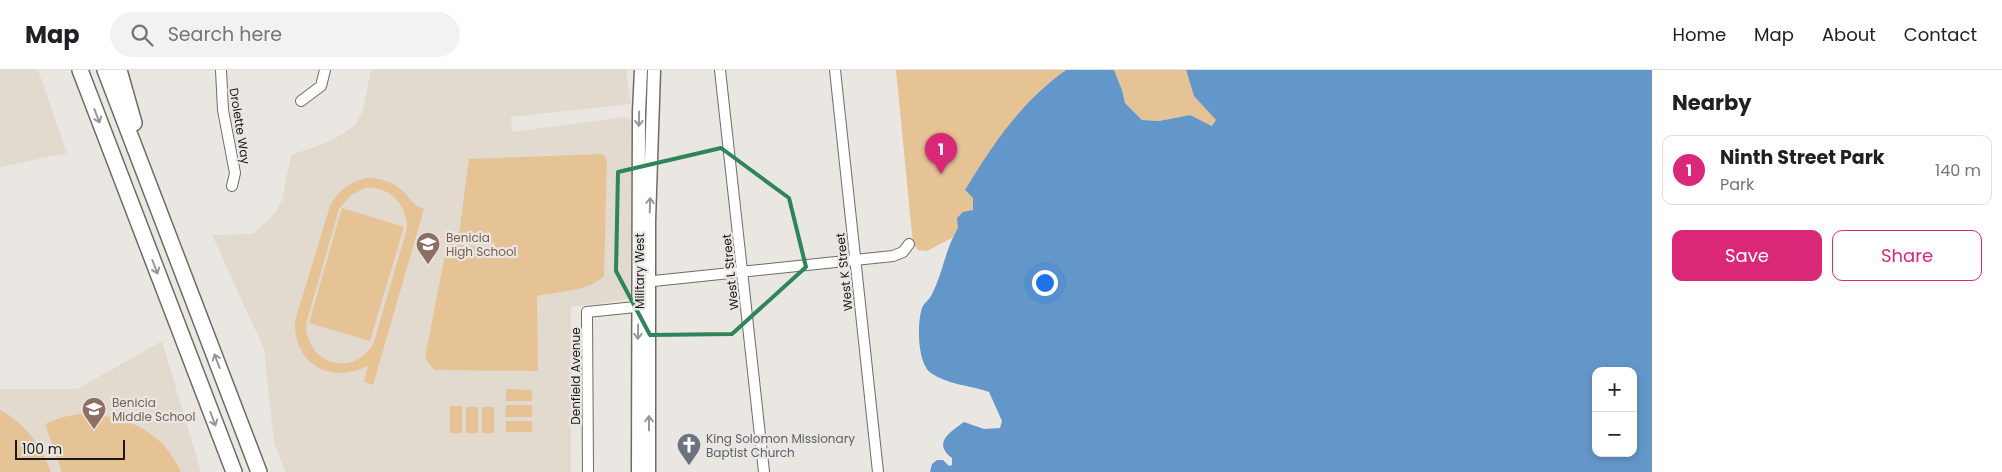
<!DOCTYPE html>
<html lang="en">
<head>
<meta charset="utf-8">
<style>
  :root { --surface:#fff; --page:#f2f2f2; --text:#202124; --muted:#757577; --line:#e0e0e0; --accent:#db2777 }
  body { margin:0; font-family:Poppins,sans-serif; background:var(--page); color:var(--text) }
  .controls { position:absolute; right:15px; bottom:15px; display:grid; overflow:hidden; border-radius:10px; box-shadow:0 2px 8px #0003 }
  .controls button { width:45px; height:45px; display:grid; place-items:center; padding:0; border:0; border-bottom:1px solid var(--line); background:var(--surface); color:var(--text); font:25px sans-serif }
  .scale { position:absolute; left:15px; bottom:12px; width:110px; box-sizing:border-box; padding-left:5px; border:2px solid #191817; border-top:0; font-size:14px; line-height:18px; white-space:nowrap; color:#191817; -webkit-text-stroke:4px #eae6e2; paint-order:stroke }
  .you { position:absolute; left:1044px; top:212px; width:18px; height:18px; margin:-12px; border:4px solid #fff; border-radius:50%; background:#1a73e8; box-shadow:0 0 0 8px #1a73e833 }
  .badge { display:grid; place-items:center; width:32px; height:32px; border-radius:50%; background:var(--accent); color:#fff; font-size:16px; font-weight:700 }
  .pin { position:absolute; translate:-50% -41px; filter:drop-shadow(0 1px 2px #0008) }
  .pin::after { content:''; position:absolute; top:26px; width:18px; height:15px; background:inherit; clip-path:polygon(0 0,100% 0,50% 100%) }
  .list { margin:0; padding:0; list-style:none }
  h2 { display:flex; justify-content:space-between; align-items:center; height:65px; margin:0; padding:0 20px; font-size:21px }
  h2 small { font-size:16px; font-weight:400; color:var(--muted) }
  .list li { display:grid; grid-template-columns:32px 1fr auto; gap:15px; align-items:center; box-sizing:border-box; height:70px; margin:0 10px 10px; padding:0 10px; border:1px solid var(--line); border-radius:10px }
  .list b { display:block; font-size:19px; white-space:nowrap }
  .list p { margin:0; font-size:16px; white-space:nowrap; color:var(--muted) }
  .list em { font-size:16px; font-style:normal; color:var(--muted) }
  .actions { display:flex; gap:10px; padding:15px 20px }
  .actions a { flex:1; padding:11px 0; border:1px solid var(--accent); border-radius:10px; text-align:center; font-size:18px; color:var(--accent) }
  .actions .main { background:var(--accent); color:#fff }
  .icon { flex:none; width:28px; height:28px; fill:none; stroke:currentColor; stroke-width:2; stroke-linecap:round; stroke-linejoin:round }
  .map { position:relative; flex:none; width:1652px; height:402px; overflow:hidden }
  header { display:flex; align-items:center; gap:30px; box-sizing:border-box; height:70px; padding:0 25px; background:var(--surface); border-bottom:1px solid var(--line) }
  header strong { font-size:24px }
  nav { display:flex; gap:28px; margin-inline-start:auto; font-size:18px }
  .search { width:350px; height:45px; background:var(--page); display:flex; align-items:center; gap:12px; box-sizing:border-box; padding:0 18px; border-radius:28px; color:var(--muted); font-size:19px }
  main { display:flex }
  aside { flex:1; background:var(--surface) }
  .map>svg:first-child { display:block }
  .built { fill:#e2dacf }
  .green { fill:#e5c395; fill-rule:evenodd }
  .water { fill:#6497c9; fill-rule:evenodd }
  .lines { fill:none; stroke-linecap:round; stroke-linejoin:round }
  .minor-casing { stroke:#6f6c68; stroke-width:12 }
  .major-casing { stroke:#6f6c68; stroke-width:15 }
  .highway-casing { stroke:#6f6c68; stroke-width:18 }
  .minor { stroke:#fff; stroke-width:10 }
  .major { stroke:#fff; stroke-width:12 }
  .highway { stroke:#fff; stroke-width:15 }
  .oneway { stroke:#989797 }
  .marked { fill:none; stroke:#2e8559; stroke-width:4; stroke-linejoin:round }
  .labels { text-anchor:middle; dominant-baseline:central; stroke-width:4.5; stroke-linejoin:round; paint-order:stroke }
  .street-label { font-size:12px; fill:#191817; stroke:#eae6e2 }
  .education-label { font-size:12px; fill:#785e54; stroke:#eae6e2; text-anchor:start }
  .worship-label { font-size:12px; fill:#5b616d; stroke:#eae6e2; text-anchor:start }
</style>
</head>
<body>
<header>
<strong>Map</strong>
<div class="search"><svg class="icon" aria-label="search" viewBox="0 0 24 24"><circle cx="10" cy="10" r="6"/><path d="M15 15l6 6"/></svg>Search here</div>
<nav><a>Home</a><a>Map</a><a>About</a><a>Contact</a></nav>
</header>
<main>
<div class="map">
<svg width="1652" height="402" viewBox="0 0 1652 402">
  <rect width="100%" height="100%" fill="#eae6e2"/>
  <!-- built -->
  <path class="built" d="M 0,0 L 38,0 L 67,83 L 0,97 Z
    M 371,0 L 626,0 L 631,34 L 511,47 L 512,62 L 626,47 L 631,49 L 634,55 L 630,224 L 624,230 L 571,237 L 571,402 L 285,402 L 274,372 L 264,279 L 212,165 L 253,164 L 275,143 L 282,130 L 291,85 L 323,74 L 344,63 L 356,54 L 363,40 Z
    M 162,271 L 201,402 L 0,402 L 0,319 L 77,319 Z"/>
  <!-- green -->
  <path class="green" d="M 896,0 L 1066,0 C 1020,33 995,73 965,120 L 973,128 L 973,140 L 952,168 L 927,181 L 918,180 L 913,174 Z
    M 1114,0 L 1186,0 L 1194,26 L 1217,50 L 1212,56 L 1190,45 L 1159,51 L 1142,50 L 1125,33 L 1122,20 Z
    M 603,84 L 607,89 L 604,206 C 588,222 558,221 537,226 L 538,301 L 434,300 L 425,288 L 447,174 L 494,178 L 495,173 L 463,169 L 459,164 L 469,89 Z
    M 367,108 C 381,108 393,112 404,122 C 411,130 413,135 424,139 L 373,315 L 364,312 L 368,296 C 331,315 293,294 295,251 L 330,136 C 339,120 349,112 367,108 ZM 364,118 C 390,116 406,133 407,158 L 374,272 C 355,309 306,295 306,254 L 339,139 L 350,126 Z
    M 342,138 L 404,157 L 370,271 L 309,253 Z
    M 506,319 L 532,320 L 532,331 L 506,331 Z
    M 506,335 L 532,335 L 532,347 L 505,347 Z
    M 450,336 L 462,336 L 462,363 L 450,363 Z
    M 466,337 L 478,337 L 478,363 L 466,363 Z
    M 482,337 L 494,337 L 494,363 L 482,363 Z
    M 0,340 C 25,353 41,375 51,402 L 0,402 Z
    M 80,344 C 124,345 162,359 181,402 L 62,402 L 45,354 L 63,347 Z
    M 506,351 L 532,351 L 532,362 L 506,362 Z"/>
  <!-- water -->
  <path class="water" d="M 1066,0 L 1114,0 L 1122,20 L 1125,33 L 1142,50 L 1159,51 L 1190,45 L 1212,56 L 1216,50 L 1194,26 L 1186,0 L 1652,0 L 1652,402 L 930,402 L 932,394 L 937,390 L 943,390 L 949,396 L 952,395 L 952,388 C 932,373 950,362 964,352 L 984,359 L 1000,358 L 1002,351 L 989,322 C 970,315 948,315 931,303 C 917,293 917,253 922,238 C 924,233 929,230 931,226 C 943,204 945,179 958,158 L 957,148 L 963,142 L 973,140 L 973,128 L 965,120 C 994,73 1020,33 1066,0 ZM 1596,301 L 1633,301 L 1633,383 L 1596,383 Z"/>
  <g class="lines">
    <defs>
      <path id="minor" d="M 221,0 L 223,40 L 235,103 L 232,116
        M 720,0 L 764,402
        M 835,0 L 878,402
        M 301,31 L 321,16 L 325,0
        M 644,212 L 893,186 L 903,182 L 909,174
        M 588,402 L 587,242 L 645,236"/>
      <path id="major" d="M 638,402 L 639,42 L 641,0
        M 649,402 L 649,151 L 654,0"/>
      <path id="highway" d="M 80,0 L 234,402
        M 105,0 L 259,402
        M 119,0 L 134,53"/>
    </defs>
    <!-- minor casing -->
    <use href="#minor" class="minor-casing"/>
    <!-- major casing -->
    <use href="#major" class="major-casing"/>
    <!-- highway casing -->
    <use href="#highway" class="highway-casing"/>
    <!-- minor -->
    <use href="#minor" class="minor"/>
    <!-- major -->
    <use href="#major" class="major"/>
    <!-- highway -->
    <use href="#highway" class="highway"/>
  </g>
  <!-- one-way arrows -->
  <defs><path id="oneway-shaft" d="M-6 0H5M1.5-3L5.5 0L1.5 3" fill="none" stroke-width="1.6" stroke-linecap="round" stroke-linejoin="round" transform="scale(1.25)"/></defs>
  <g class="oneway">
    <use href="#oneway-shaft" transform="translate(97 46) rotate(69)"/>
    <use href="#oneway-shaft" transform="translate(639 49) rotate(91)"/>
    <use href="#oneway-shaft" transform="translate(650 135) rotate(-88)"/>
    <use href="#oneway-shaft" transform="translate(155 197) rotate(69)"/>
    <use href="#oneway-shaft" transform="translate(638 262) rotate(91)"/>
    <use href="#oneway-shaft" transform="translate(217 291) rotate(-111)"/>
    <use href="#oneway-shaft" transform="translate(213 349) rotate(69)"/>
    <use href="#oneway-shaft" transform="translate(649 353) rotate(-90)"/>
  </g>
  <!-- marked area -->
  <path class="marked" d="M 721,78 L 789,128 L 806,197 L 732,264 L 650,265 L 616,201 L 618,102 Z"/>
  <!-- icons -->
  <defs>
    <symbol id="school-pin" viewBox="-11 -11 22 30"><path d="M0 17L-7.5 6A9.5 9.5 0 1 1 7.5 6Z" fill="#8d6e63" stroke="#eae6e2"/><path d="M0-5L7-2L0 1L-7-2ZM-4 1L0 2.5L4 1V4Q0 6-4 4Z" fill="#fff"/></symbol>
    <symbol id="church-pin" viewBox="-11 -11 22 30"><path d="M0 17L-7.5 6A9.5 9.5 0 1 1 7.5 6Z" fill="#6b7280" stroke="#eae6e2"/><path d="M-1.2-6h2.4v3.5h3.3v2.4h-3.3V6h-2.4V-.1h-3.3v-2.4h3.3Z" fill="#fff"/></symbol>
  </defs>
  <g fill-rule="evenodd">
    <use href="#school-pin" x="414" y="160" width="28" height="38"/>
    <use href="#school-pin" x="80" y="325" width="28" height="38"/>
    <use href="#church-pin" x="675" y="361" width="28" height="38"/>
  </g>
  <g class="labels">
    <!-- street labels -->
    <g class="street-label">
      <text transform="translate(240 56) rotate(81)">Drolette Way</text>
      <text transform="translate(639 201) rotate(-90)">Military West</text>
      <text transform="translate(730 202) rotate(-96)">West L Street</text>
      <text transform="translate(844 202) rotate(-96)">West K Street</text>
      <text transform="translate(575 306) rotate(-90)">Denfield Avenue</text>
    </g>
    <!-- education labels -->
    <g class="education-label">
      <text x="446" y="167">Benicia<tspan x="446" dy="14">High School</tspan></text>
      <text x="112" y="332">Benicia<tspan x="112" dy="14">Middle School</tspan></text>
    </g>
    <!-- worship labels -->
    <g class="worship-label">
      <text x="706" y="368">King Solomon Missionary<tspan x="706" dy="14">Baptist Church</tspan></text>
    </g>
  </g>
</svg>
<div class="controls">
<button>+</button>
<button>−</button>
</div>
<div class="scale">100 m</div>
<div class="you"></div>
<div class="pin badge" style="left:941px;top:104px">1</div>
</div>
<aside>
<h2>Nearby<small></small></h2>
<ul class="list">
<li><span class="badge">1</span><div><b>Ninth Street Park</b><p>Park</p></div><em>140 m</em></li>
</ul>
<div class="actions"><a class="main">Save</a><a>Share</a></div>
</aside>
</main>
</body>
</html>
